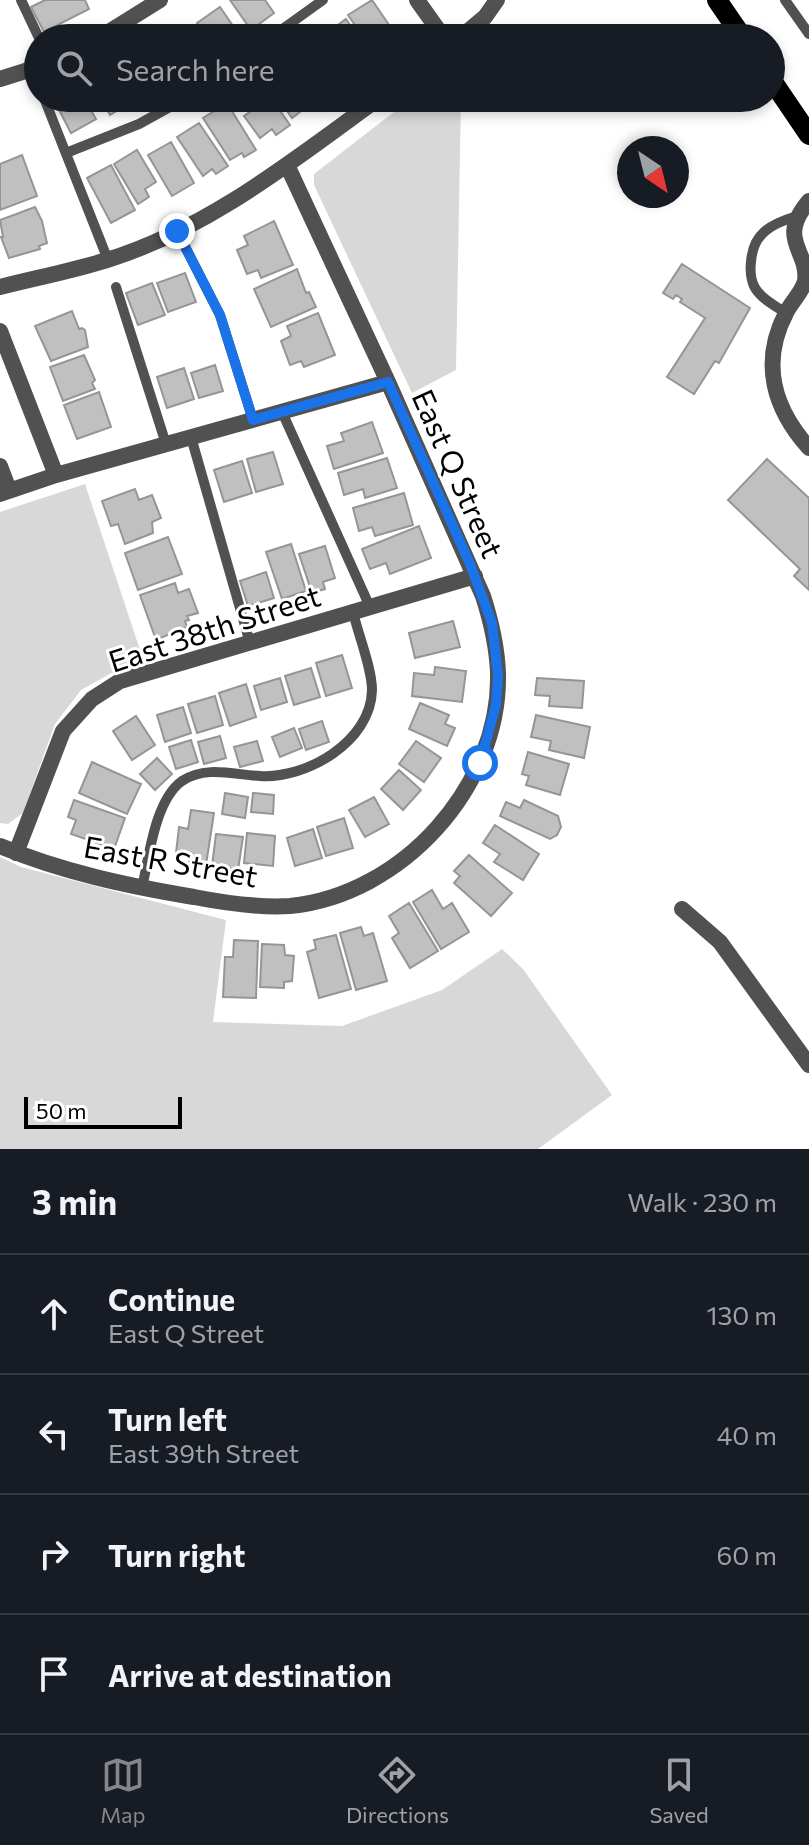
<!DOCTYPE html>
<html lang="en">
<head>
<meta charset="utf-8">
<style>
  :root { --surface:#171b24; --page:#20242c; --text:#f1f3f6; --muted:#9ea1a6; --line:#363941; --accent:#858687 }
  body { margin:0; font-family:Commissioner,sans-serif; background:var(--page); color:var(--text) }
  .compass { position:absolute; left:617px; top:136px; width:72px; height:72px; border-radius:50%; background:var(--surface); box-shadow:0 4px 12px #0003; rotate:145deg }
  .scale { position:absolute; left:24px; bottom:20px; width:158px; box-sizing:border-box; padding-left:8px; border:4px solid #000; border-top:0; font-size:22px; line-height:28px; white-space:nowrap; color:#000; -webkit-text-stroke:6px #fff; paint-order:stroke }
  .stop { position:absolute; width:24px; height:24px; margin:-18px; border:6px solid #1a73e8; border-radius:50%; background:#fff }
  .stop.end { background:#1a73e8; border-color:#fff; box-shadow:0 2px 8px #0008 }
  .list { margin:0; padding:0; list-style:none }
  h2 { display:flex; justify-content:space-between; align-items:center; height:104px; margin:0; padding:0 32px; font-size:34px }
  h2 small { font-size:26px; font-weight:400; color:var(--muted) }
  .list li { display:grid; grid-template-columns:52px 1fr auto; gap:24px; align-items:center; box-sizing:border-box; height:120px; padding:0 32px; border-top:2px solid var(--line) }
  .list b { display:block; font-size:30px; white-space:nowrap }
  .list p { margin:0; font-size:26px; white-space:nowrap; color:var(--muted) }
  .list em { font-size:26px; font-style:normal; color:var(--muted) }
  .icon { flex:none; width:44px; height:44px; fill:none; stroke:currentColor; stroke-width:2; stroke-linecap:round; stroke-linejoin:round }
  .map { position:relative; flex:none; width:809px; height:1149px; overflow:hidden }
  .search { position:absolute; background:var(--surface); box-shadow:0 4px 12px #0003; left:24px; right:24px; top:24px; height:88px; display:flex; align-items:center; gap:20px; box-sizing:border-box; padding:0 28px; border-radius:44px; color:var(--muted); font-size:30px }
  .sheet { height:584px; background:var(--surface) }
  nav { display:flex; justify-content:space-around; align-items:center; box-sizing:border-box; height:112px; border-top:2px solid var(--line); background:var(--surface); font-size:22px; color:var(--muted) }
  nav a { display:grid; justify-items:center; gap:4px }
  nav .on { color:var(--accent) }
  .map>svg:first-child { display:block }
  .green { fill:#d8d8d8 }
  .building { fill:#c0c0c0; stroke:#959595; stroke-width:2 }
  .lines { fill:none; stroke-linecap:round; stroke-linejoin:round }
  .service { stroke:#515151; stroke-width:10 }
  .minor { stroke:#515151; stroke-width:16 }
  .primary { stroke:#000; stroke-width:20 }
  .route { stroke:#1a73e8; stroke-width:10 }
  .labels { text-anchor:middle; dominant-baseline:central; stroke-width:6; stroke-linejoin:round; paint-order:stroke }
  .street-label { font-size:30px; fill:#000; stroke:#fff }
</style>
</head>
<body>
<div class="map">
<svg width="809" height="1149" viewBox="0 0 809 1149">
  <rect width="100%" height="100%" fill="#fff"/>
  <!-- green -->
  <path class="green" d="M 412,98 L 461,98 L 456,370 L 412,393 L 314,185 L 314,174 Z
    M 85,484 L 142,656 L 81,690 L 55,724 L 23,813 L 8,824 L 0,823 L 0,512 Z
    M 0,857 L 21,867 L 226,920 L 213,1022 L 342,1026 L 442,990 L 502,949 L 523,969 L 612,1095 L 538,1149 L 0,1149 Z"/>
  <!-- building -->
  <path class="building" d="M 45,0 L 85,0 L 89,9 L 44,32 L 31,7 Z
    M 230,0 L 265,0 L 274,13 L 251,30 Z
    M 372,0 L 398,38 L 364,38 L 348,15 Z
    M 220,7 L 240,36 L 236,38 L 207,38 L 197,23 Z
    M 346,19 L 359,38 L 331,38 L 327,33 Z
    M 62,98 L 84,98 L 96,119 L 71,133 L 55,102 Z
    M 100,98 L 132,98 L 134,101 L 110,115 Z
    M 242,98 L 271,98 L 290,125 L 276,135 L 272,129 L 260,138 L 244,116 L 251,111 Z
    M 278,98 L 310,98 L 313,102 L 292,118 Z
    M 227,103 L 256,150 L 244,157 L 242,153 L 230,160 L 203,118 Z
    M 199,123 L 228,166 L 216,174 L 212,169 L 203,176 L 177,137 Z
    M 171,142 L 194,183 L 172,196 L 148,155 Z
    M 137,150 L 156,182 L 145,189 L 149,197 L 138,204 L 114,164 Z
    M 22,155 L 37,196 L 0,210 L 0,164 Z
    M 111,165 L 135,210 L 111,223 L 87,178 Z
    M 35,207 L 42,221 L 47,243 L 39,246 L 40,249 L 9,258 L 1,237 L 3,237 L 0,220 Z
    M 274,221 L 293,265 L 261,278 L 258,270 L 247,274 L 237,250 L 248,245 L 244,236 Z
    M 682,264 L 750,308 L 719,363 L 715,361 L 694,394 L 667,377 L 705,318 L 680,302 L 682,299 L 676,295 L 673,299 L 663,293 Z
    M 297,269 L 306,293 L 309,292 L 316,307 L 271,327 L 254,289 Z
    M 185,273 L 196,302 L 168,312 L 157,283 Z
    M 152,283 L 165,315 L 138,325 L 126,293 Z
    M 72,311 L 79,329 L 82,328 L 85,330 L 88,347 L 51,361 L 35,326 Z
    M 318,313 L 335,355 L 304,367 L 301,361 L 290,365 L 281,341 L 291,336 L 287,326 Z
    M 84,355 L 95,380 L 92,383 L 95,389 L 63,401 L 50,367 Z
    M 215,365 L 223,391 L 199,398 L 191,373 Z
    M 184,368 L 194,399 L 167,408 L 157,377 Z
    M 99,392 L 111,427 L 77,439 L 64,405 Z
    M 372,422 L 383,453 L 334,469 L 327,446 L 344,441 L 341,433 Z
    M 273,452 L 283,484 L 256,492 L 247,459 Z
    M 387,458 L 397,488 L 365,498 L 363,489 L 344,495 L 338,473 Z
    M 767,459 L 809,498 L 809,590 L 794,576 L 800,569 L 728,500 Z
    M 242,461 L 252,493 L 224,502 L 214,470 Z
    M 135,489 L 139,500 L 152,495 L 161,518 L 152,522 L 153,533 L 125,544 L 118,524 L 111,526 L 102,501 Z
    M 404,493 L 413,525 L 375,536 L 372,527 L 359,531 L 353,508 Z
    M 419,526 L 431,558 L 390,574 L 386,563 L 370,569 L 362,549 Z
    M 168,537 L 182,574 L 138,590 L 125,553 Z
    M 291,544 L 306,591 L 282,599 L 266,552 Z
    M 325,546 L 335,578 L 323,582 L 325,589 L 312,593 L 299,554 Z
    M 266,572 L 274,598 L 248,606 L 240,581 Z
    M 175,583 L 178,593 L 189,589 L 198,613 L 187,616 L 189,620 L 185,621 L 187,627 L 156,640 L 140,595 Z
    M 453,621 L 460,647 L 415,658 L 409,633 Z
    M 342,655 L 352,688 L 326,696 L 316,663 Z
    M 435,667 L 466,671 L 462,702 L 412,696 L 414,673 L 434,675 Z
    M 311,668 L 320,697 L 294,705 L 285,676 Z
    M 280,678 L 287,702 L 261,710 L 254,686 Z
    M 537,678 L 584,681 L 582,708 L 549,706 L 550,696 L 535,695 Z
    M 246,684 L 256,717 L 230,726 L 219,693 Z
    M 215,696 L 223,725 L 197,733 L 188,704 Z
    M 420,703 L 449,715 L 445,724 L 455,728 L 447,746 L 409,729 Z
    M 183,707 L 191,733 L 165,742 L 157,715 Z
    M 536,715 L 590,727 L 584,758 L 549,750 L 551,741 L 531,737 Z
    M 136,716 L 155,745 L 132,760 L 113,731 Z
    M 322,721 L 329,742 L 306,750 L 299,729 Z
    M 294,728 L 302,748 L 280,757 L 272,737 Z
    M 220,736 L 226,758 L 204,764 L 198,742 Z
    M 191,740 L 198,762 L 176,769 L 169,747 Z
    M 257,741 L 263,761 L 240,767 L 234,747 Z
    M 416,741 L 441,758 L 424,782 L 399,764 Z
    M 528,752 L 569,764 L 560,795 L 526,785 L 529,776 L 522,774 Z
    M 157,758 L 172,774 L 155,790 L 140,774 Z
    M 92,762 L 141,784 L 127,814 L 79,793 Z
    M 399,770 L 421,790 L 403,810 L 381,789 Z
    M 225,793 L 248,797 L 245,818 L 222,814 Z
    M 253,793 L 274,795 L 273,814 L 251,812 Z
    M 374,797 L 389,824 L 365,837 L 349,810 Z
    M 74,800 L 125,818 L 114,849 L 71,834 L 76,820 L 68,817 Z
    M 524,800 L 558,816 L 561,827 L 557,835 L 550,839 L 500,816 L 506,802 L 520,808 Z
    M 191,810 L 214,813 L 206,865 L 189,863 L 190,855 L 176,853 L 179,827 L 188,829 Z
    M 344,818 L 353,848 L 326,856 L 317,827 Z
    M 495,825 L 539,854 L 523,880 L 494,862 L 500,854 L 483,843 Z
    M 313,829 L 322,858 L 295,866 L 287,838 Z
    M 247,833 L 275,836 L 273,866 L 244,863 Z
    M 216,834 L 243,837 L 238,870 L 212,866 Z
    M 469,855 L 512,893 L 491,916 L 454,883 L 460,876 L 454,871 Z
    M 432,890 L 443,909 L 452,903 L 469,932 L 441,949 L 413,902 Z
    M 409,903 L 438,951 L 410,968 L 392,938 L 399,933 L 389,916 Z
    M 361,927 L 364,936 L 373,933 L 387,981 L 356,990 L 340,933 Z
    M 336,935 L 351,989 L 319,998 L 307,952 L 316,949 L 314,940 Z
    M 234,940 L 258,941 L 256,998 L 223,997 L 225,957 L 233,957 Z
    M 262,944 L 284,945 L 285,955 L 294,956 L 292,981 L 284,982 L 284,988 L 260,987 Z"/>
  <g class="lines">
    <!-- service -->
    <path class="service" d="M 21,0 L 39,38
      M 785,0 L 809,34
      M 270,38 L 323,0
      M 32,69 L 38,84
      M 44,98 L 108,260
      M 66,153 L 139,124 L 186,98
      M 177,231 L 220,315 L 253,420
      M 116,287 L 166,444
      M 786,313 C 775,306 762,299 755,288 C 751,281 750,270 751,262 C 753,233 771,224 797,216
      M 282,412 L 370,607
      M 191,437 L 250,643
      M 142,888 C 149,857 155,800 182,781 C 206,765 235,775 260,776 C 306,779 371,742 372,690 C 372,668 358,634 353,612"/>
    <!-- minor -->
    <path class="minor" d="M 417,0 L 444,38
      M 99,38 L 160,0
      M 460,38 L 485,17 L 497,0
      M 0,79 L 38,67
      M 809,201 C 776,240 809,250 805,281 C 802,293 791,302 786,313 C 760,363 774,409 809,448
      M 0,287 C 35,278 72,271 107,260 C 208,229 295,159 379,98
      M 0,331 L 56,475
      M 0,466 L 9,490
      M 0,494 L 56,475 L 388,382
      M 0,846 C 62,872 128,886 194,897 C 225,903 258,908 290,906 C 402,895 501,786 498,673 C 497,646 491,621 483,596 L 388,382 L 287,165
      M 16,853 L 63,731 L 92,699 L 120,681 L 475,576
      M 682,909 L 720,942 L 809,1065"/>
    <!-- primary -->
    <path class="primary" d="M 717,0 L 743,38
      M 771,79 L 809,135"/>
  </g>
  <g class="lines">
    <!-- route -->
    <path class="route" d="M 177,231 L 220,315 L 253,420 L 388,382 L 470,564 L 492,623 L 498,675 L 496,705 L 480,763"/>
  </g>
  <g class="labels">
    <!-- street labels -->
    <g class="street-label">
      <text transform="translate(459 473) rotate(66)">East Q Street</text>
      <text transform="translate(214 627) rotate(-18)">East 38th Street</text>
      <text transform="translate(171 860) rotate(10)">East R Street</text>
    </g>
  </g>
</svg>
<svg class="compass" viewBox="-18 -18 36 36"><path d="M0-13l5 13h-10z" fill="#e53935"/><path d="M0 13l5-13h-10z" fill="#9ea1a6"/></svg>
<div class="scale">50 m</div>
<div class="stop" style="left:480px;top:763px"></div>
<div class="stop end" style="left:177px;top:231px"></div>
<div class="search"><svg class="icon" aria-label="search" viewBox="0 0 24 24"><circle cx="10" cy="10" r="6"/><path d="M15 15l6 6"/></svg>Search here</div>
</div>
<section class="sheet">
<h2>3 min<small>Walk · 230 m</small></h2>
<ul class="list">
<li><svg class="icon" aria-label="ahead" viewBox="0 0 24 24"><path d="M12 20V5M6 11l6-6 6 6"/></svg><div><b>Continue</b><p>East Q Street</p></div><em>130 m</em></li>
<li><svg class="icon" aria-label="left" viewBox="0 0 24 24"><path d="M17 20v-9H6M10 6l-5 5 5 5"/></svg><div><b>Turn left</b><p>East 39th Street</p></div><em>40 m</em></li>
<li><svg class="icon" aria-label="right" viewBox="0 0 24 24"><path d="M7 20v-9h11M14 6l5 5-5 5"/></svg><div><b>Turn right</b></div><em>60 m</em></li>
<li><svg class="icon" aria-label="arrive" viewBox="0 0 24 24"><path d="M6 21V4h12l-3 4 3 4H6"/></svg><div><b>Arrive at destination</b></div></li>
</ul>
</section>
<nav>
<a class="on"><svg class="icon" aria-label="map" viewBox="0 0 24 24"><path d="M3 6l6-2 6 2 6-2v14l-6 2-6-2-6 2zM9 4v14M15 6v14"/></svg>Map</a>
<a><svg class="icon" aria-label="directions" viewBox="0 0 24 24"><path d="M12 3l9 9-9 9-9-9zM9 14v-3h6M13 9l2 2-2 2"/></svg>Directions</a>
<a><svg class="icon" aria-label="saved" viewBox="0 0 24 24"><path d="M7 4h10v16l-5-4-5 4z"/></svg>Saved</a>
</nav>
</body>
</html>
